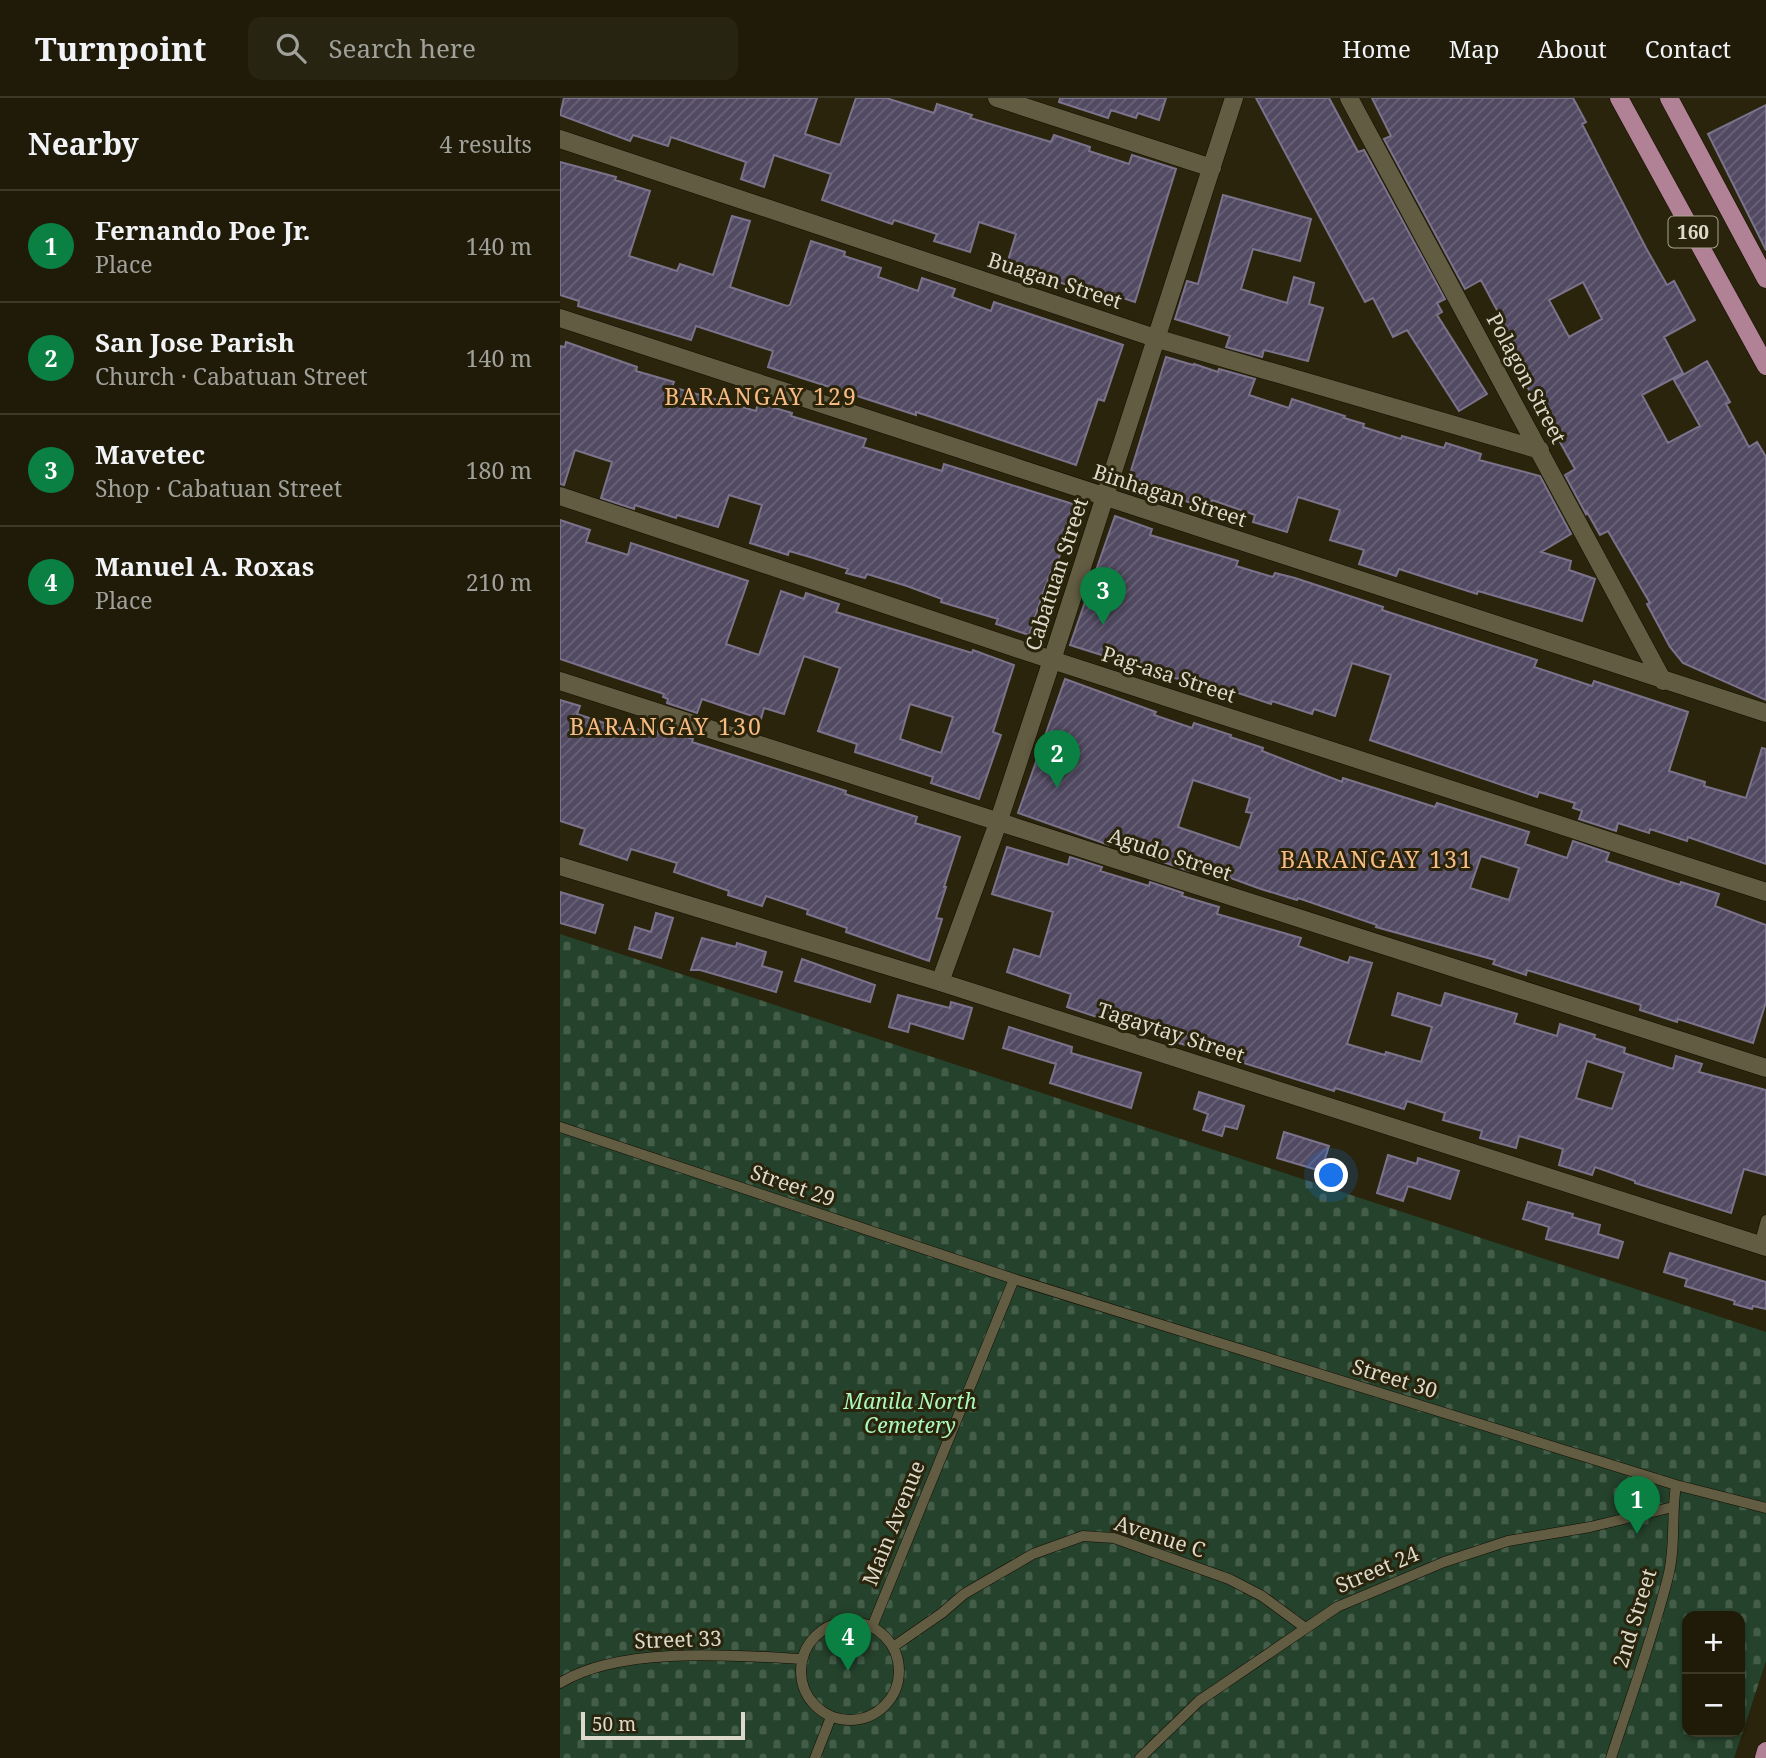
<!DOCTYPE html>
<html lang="en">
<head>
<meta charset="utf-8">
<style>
  :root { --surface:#1f1b08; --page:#272412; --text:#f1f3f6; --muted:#a1a19c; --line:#3c3929; --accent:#0b8043 }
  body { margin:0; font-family:"Noto Serif",serif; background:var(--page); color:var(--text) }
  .controls { position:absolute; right:21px; bottom:21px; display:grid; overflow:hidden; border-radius:14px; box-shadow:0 2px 5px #0004 }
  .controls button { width:63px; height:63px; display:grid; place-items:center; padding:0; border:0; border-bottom:2px solid var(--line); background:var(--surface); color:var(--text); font:35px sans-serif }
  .scale { position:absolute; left:21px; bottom:18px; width:164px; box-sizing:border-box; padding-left:7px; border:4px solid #dddacb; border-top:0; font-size:19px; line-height:24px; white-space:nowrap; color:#dddacb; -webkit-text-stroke:5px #29240b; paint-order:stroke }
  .you { position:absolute; left:772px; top:1078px; width:24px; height:24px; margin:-18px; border:5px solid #fff; border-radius:50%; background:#1a73e8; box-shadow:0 0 0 10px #1a73e833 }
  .badge { display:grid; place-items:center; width:46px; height:46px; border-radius:50%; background:var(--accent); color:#fff; font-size:23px; font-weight:700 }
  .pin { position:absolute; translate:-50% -58px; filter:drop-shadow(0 2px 4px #0008) }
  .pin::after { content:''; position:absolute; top:37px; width:24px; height:21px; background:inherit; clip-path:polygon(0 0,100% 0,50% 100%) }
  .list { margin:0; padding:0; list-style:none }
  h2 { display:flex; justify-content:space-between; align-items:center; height:91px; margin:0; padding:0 28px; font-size:30px }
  h2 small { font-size:23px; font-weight:400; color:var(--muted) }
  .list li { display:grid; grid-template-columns:46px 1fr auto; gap:21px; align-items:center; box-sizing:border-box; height:112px; padding:0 28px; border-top:2px solid var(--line) }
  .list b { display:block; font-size:26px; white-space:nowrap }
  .list p { margin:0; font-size:23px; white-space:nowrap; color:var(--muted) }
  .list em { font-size:23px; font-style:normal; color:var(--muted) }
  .icon { flex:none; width:38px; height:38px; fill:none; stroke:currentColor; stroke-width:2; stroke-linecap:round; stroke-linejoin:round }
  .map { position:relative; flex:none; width:1206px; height:1660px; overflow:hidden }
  header { display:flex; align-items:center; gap:42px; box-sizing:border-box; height:98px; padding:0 35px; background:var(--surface); border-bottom:2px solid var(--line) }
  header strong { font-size:33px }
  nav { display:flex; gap:38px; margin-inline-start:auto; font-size:24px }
  .search { width:490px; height:63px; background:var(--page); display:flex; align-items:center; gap:18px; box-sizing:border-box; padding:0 24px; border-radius:14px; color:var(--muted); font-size:26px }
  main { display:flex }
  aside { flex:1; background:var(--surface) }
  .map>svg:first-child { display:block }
  .cemetery { fill:url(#cemetery-stones); fill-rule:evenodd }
  .building { fill:url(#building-hatch); stroke:#7b738c; stroke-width:2; fill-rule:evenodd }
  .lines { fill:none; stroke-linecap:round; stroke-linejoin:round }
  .lane-casing { stroke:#120c00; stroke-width:11 }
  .street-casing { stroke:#120c00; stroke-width:19 }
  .primary-casing { stroke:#120c00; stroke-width:19 }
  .lane { stroke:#625c42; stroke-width:10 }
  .street { stroke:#625c42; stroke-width:18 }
  .primary { stroke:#b18196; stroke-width:18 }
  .labels { text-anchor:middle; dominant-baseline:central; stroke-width:6; stroke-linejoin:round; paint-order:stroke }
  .shield { fill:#29240b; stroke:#a7a391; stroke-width:2 }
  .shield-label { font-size:19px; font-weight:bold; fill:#dddacb }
  .street-label { font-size:21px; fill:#dddacb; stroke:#29240b }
  .park-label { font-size:21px; font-style:italic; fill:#abf9bd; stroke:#29240b }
  .neighbourhood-label { font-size:23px; letter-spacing:2px; fill:#f6ba82; stroke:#29240b }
</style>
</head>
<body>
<header>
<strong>Turnpoint</strong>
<div class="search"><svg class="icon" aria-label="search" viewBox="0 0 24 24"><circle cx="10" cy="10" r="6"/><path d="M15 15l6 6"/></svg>Search here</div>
<nav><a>Home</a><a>Map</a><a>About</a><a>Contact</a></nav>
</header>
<main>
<aside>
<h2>Nearby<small>4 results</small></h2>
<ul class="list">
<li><span class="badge">1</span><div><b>Fernando Poe Jr.</b><p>Place</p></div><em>140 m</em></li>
<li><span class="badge">2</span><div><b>San Jose Parish</b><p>Church · Cabatuan Street</p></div><em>140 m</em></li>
<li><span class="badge">3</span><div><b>Mavetec</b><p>Shop · Cabatuan Street</p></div><em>180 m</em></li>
<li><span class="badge">4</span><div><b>Manuel A. Roxas</b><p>Place</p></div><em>210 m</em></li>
</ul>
</aside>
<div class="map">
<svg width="1206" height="1660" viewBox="0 0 1206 1660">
  <defs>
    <pattern id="cemetery-stones" width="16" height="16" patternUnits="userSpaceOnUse" patternTransform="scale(1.75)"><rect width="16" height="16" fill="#25422c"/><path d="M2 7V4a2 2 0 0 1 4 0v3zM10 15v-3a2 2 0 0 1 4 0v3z" fill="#445d49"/></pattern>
    <pattern id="building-hatch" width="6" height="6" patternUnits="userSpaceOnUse" patternTransform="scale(1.75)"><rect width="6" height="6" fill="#524a62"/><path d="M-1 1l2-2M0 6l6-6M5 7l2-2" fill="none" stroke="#6a6477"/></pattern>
  </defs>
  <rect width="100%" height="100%" fill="#29240b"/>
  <!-- cemetery -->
  <path class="cemetery" d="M 0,836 L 1206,1234 L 1206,1563 L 1174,1660 L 0,1660 ZM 1127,1518 L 1180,1518 L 1180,1634 L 1127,1634 Z"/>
  <!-- building -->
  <path class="building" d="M 4,0 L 257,0 L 245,36 L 280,47 L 296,0 L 326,0 L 374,15 L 377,6 L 412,17 L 410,20 L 491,44 L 494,37 L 530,49 L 529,53 L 569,66 L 572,57 L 616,71 L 575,204 L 523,187 L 522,191 L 446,169 L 456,136 L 419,124 L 410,154 L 374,143 L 377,136 L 334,122 L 332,126 L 262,102 L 271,76 L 214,57 L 204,89 L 181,81 L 186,64 L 111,39 L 108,48 L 73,37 L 70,43 L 0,17 Z
    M 500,0 L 606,0 L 599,22 L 578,15 L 576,20 L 551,12 L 548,20 L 499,4 Z
    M 696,0 L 769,0 L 798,54 L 804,52 L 885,201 L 877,205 L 882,214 L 877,217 L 927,296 L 899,313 L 847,232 L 833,239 L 813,200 L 805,204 Z
    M 812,0 L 1013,0 L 1026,24 L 1022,26 L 1086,150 L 1107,187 L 1114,183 L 1135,222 L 1104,239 L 1123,275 L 1082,297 L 1108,345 L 1140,328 L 1114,282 L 1147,263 L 1170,304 L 1166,306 L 1189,349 L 1197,344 L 1206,359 L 1206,602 L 1123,565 L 1110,549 L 1087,506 L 1090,505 L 1048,433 L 1040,437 L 1027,414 L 1026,416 L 1005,377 L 1015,371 L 977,303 L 975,304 L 939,233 L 946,229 L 921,182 L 905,191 L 824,41 L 831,38 ZM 1023,184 L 1042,221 L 1009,239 L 989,202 Z
    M 1206,7 L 1206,152 L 1148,36 Z
    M 0,64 L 56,79 L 55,82 L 90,93 L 69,158 L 117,173 L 120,166 L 153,177 L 172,118 L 190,123 L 170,189 L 227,208 L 230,207 L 251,143 L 285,154 L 284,158 L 321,170 L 318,179 L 358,193 L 362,180 L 395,191 L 392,199 L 431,213 L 434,204 L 563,247 L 544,303 L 538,301 L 516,367 L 396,327 L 356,314 L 356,317 L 208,269 L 213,253 L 136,228 L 131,242 L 18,208 L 19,203 L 0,197 Z
    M 663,97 L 751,121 L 740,163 L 693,151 L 681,191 L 727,205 L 734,179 L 754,185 L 749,206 L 763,210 L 748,263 L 704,252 L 702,259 L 666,249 L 670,238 L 615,221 L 627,183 L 638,186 Z
    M 6,244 L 77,269 L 76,273 L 114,284 L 112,289 L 196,313 L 198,305 L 232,315 L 231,318 L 306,341 L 303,349 L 382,373 L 384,366 L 516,407 L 495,472 L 492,471 L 484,492 L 469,537 L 436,526 L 438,521 L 381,504 L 382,501 L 347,488 L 307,476 L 305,480 L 286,475 L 288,471 L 250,459 L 229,453 L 228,457 L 190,445 L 202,407 L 169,397 L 158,429 L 117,417 L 116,420 L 75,407 L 74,411 L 41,400 L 52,364 L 15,352 L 4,387 L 0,386 L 0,248 L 5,249 Z
    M 606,259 L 633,267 L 634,266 L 658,274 L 659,271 L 695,281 L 689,297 L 729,310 L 732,301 L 785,318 L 784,320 L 804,326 L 803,329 L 841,341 L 842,338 L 884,350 L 886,345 L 921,356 L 919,362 L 980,378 L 1011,436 L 981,454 L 1011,463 L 1009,472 L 1035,481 L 1022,523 L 918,493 L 917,496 L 839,471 L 836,478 L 799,466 L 804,452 L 770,442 L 780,412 L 738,399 L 727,434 L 693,424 L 695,417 L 652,402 L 649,411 L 616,400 L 618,395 L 569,379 Z
    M 555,418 L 592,431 L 590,437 L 678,463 L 676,468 L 713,479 L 715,475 L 735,480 L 823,509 L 822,512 L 977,562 L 974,569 L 1032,588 L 1034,583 L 1128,614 L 1109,673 L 1145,684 L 1144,688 L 1186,700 L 1202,650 L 1206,651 L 1206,766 L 1128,739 L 1127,743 L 1090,731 L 1089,735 L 1058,725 L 1056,733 L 1019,721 L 1022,713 L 1013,710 L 1015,705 L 979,694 L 977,699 L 810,642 L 831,577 L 792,565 L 775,618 L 754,611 L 752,616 L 712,603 L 711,606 L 639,582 L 637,587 L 510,547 Z
    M 0,422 L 30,432 L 26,444 L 68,457 L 71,445 L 188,483 L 166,546 L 199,557 L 221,493 L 244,501 L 246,495 L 279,506 L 276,514 L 412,555 L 413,552 L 454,567 L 433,634 L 441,637 L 419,701 L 371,685 L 373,679 L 295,654 L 297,646 L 258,633 L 280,570 L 244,558 L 224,616 L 204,610 L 201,621 L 142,601 L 137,615 L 107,605 L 108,601 L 103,599 L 104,596 L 0,561 ZM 350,606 L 393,619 L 381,655 L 340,641 Z
    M 505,581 L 596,614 L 594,617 L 632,630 L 634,625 L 671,637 L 670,639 L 703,650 L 702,653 L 782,684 L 783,680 L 875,709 L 877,705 L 969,734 L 965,746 L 1007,760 L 1013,743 L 1049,755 L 1046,763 L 1120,787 L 1121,784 L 1159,796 L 1155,808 L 1206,827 L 1206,904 L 1193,945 L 1118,921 L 1117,924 L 1080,912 L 1081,907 L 967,872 L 966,877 L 933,866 L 935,862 L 816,829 L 817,827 L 738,800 L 737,802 L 701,791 L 632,766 L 629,773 L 597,762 L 599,756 L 551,742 L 549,747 L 458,715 ZM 633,682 L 690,700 L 686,714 L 692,715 L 680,750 L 618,729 ZM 921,758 L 959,770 L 949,802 L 910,790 Z
    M 0,602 L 20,608 L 17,616 L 72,634 L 73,630 L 96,637 L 99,627 L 130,637 L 129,640 L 133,641 L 132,644 L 286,693 L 285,696 L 357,719 L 355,725 L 400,739 L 384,789 L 386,789 L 376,820 L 382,821 L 369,863 L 286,834 L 287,830 L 247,816 L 248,812 L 206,798 L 202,808 L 168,797 L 169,793 L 114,774 L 117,765 L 71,751 L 67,762 L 20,746 L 25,731 L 0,723 Z
    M 447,749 L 508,767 L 510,759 L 542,769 L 540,773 L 589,788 L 590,784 L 623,795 L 622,798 L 659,809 L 657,816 L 741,840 L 738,848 L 788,865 L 790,859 L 812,865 L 787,946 L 825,957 L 826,954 L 861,964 L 872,929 L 832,917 L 838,895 L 881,908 L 885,895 L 957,916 L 954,925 L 997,938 L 1000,926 L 1035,937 L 1034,940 L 1065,950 L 1064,955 L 1113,971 L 1116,958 L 1142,966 L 1139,974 L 1206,992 L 1206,1077 L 1184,1071 L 1171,1115 L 1075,1085 L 1075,1083 L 1035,1069 L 1032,1077 L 999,1067 L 1003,1051 L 959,1038 L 956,1050 L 920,1040 L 922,1033 L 883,1022 L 885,1015 L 847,1003 L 844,1011 L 775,990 L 774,993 L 619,945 L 621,940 L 579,926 L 578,930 L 547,920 L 546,922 L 507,909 L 511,896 L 447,874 L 454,851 L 480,859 L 493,814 L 432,796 ZM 1027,963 L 1064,975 L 1052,1011 L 1016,1000 Z
    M 0,794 L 43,807 L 35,835 L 0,825 Z
    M 96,815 L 113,820 L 101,860 L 69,851 L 75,829 L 91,834 Z
    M 142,840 L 176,849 L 177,845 L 206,854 L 202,868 L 222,874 L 216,894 L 140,872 L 131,872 Z
    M 242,861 L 315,887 L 310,904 L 235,883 Z
    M 338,897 L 390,910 L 391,904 L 412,910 L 403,941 L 350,925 L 348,934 L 329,929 Z
    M 449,929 L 512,949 L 511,955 L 581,975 L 571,1010 L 490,985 L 496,966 L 443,950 Z
    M 639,994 L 684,1008 L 677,1031 L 665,1028 L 662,1038 L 643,1032 L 648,1016 L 634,1011 Z
    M 724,1034 L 769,1048 L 761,1073 L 717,1060 Z
    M 828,1057 L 857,1066 L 858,1060 L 899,1073 L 890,1101 L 848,1088 L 843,1103 L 817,1095 Z
    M 968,1104 L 1013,1116 L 1012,1119 L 1040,1127 L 1038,1136 L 1063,1144 L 1058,1160 L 986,1141 L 989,1129 L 963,1121 Z
    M 1110,1155 L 1206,1184 L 1206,1211 L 1193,1208 L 1192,1211 L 1174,1206 L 1175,1203 L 1125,1188 L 1127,1181 L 1104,1174 Z"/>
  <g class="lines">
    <defs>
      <path id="lane" d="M 0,1029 L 454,1181 L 1116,1387 L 1206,1410
        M 1199,1147 L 1206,1122
        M241 1573a49 49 0 1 1 98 0a49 49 0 1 1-98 0Z
        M 312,1529 L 454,1181
        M 333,1549 L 382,1515 L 404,1496 L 473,1456 L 523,1438 L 554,1440 L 669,1481 L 702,1498 L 744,1529
        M 0,1585 C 59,1548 173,1557 241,1561
        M 255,1660 L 271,1619
        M 580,1660 L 639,1603 L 777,1509 L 884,1464 L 948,1443 L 1030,1429 L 1113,1409
        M 1051,1660 C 1070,1601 1093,1539 1108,1479 C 1116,1449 1111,1417 1116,1387"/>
      <path id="street" d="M 437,0 L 652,70
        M 789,0 L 1103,583
        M 0,41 L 595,240 L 980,352
        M 0,220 L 1206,615
        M 0,398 L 492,562 L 1206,794
        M 0,583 L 1206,970
        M 0,768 L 380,884 L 1206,1149
        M 380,884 L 438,725 L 492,562 L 674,0"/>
      <path id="primary" d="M 1059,0 L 1206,268
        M 1109,0 L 1206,181
        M 1204,1660 L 1206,1653"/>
    </defs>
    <!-- lane casing -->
    <use href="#lane" class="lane-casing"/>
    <!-- street casing -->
    <use href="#street" class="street-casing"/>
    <!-- primary casing -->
    <use href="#primary" class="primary-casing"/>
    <!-- lane -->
    <use href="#lane" class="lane"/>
    <!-- street -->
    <use href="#street" class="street"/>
    <!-- primary -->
    <use href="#primary" class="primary"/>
  </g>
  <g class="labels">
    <!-- shield labels -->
    <rect class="shield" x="1108.5" y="118.5" width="49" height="31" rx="5"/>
    <g class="shield-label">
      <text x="1133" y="134">160</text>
    </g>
    <!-- street labels -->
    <g class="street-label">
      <text transform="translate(495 182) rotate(18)">Buagan Street</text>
      <text transform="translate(967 280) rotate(62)">Polagon Street</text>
      <text transform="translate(610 397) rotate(18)">Binhagan Street</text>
      <text transform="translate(496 476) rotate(-72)">Cabatuan Street</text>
      <text transform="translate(609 576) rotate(18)">Pag-asa Street</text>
      <text transform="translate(610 756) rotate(18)">Agudo Street</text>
      <text transform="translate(611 934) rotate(18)">Tagaytay Street</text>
      <text transform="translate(233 1087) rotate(19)">Street 29</text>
      <text transform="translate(835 1280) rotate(17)">Street 30</text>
      <text transform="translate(333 1425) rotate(-68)">Main Avenue</text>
      <text transform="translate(600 1438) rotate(18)">Avenue C</text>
      <text transform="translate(817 1471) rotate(-23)">Street 24</text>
      <text transform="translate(1074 1520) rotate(-73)">2nd Street</text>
      <text transform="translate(118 1541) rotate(-2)">Street 33</text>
    </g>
    <!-- park labels -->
    <g class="park-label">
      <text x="350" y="1303">Manila North<tspan x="350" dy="24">Cemetery</tspan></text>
    </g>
    <!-- neighbourhood labels -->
    <g class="neighbourhood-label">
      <text x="201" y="298">BARANGAY 129</text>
      <text x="106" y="628">BARANGAY 130</text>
      <text x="817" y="761">BARANGAY 131</text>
    </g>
  </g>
</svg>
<div class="controls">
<button>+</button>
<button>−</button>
</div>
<div class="scale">50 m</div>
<div class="you"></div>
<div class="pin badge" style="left:1077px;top:1436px">1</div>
<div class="pin badge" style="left:497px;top:690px">2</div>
<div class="pin badge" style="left:543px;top:527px">3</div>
<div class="pin badge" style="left:288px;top:1573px">4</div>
</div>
</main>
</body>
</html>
